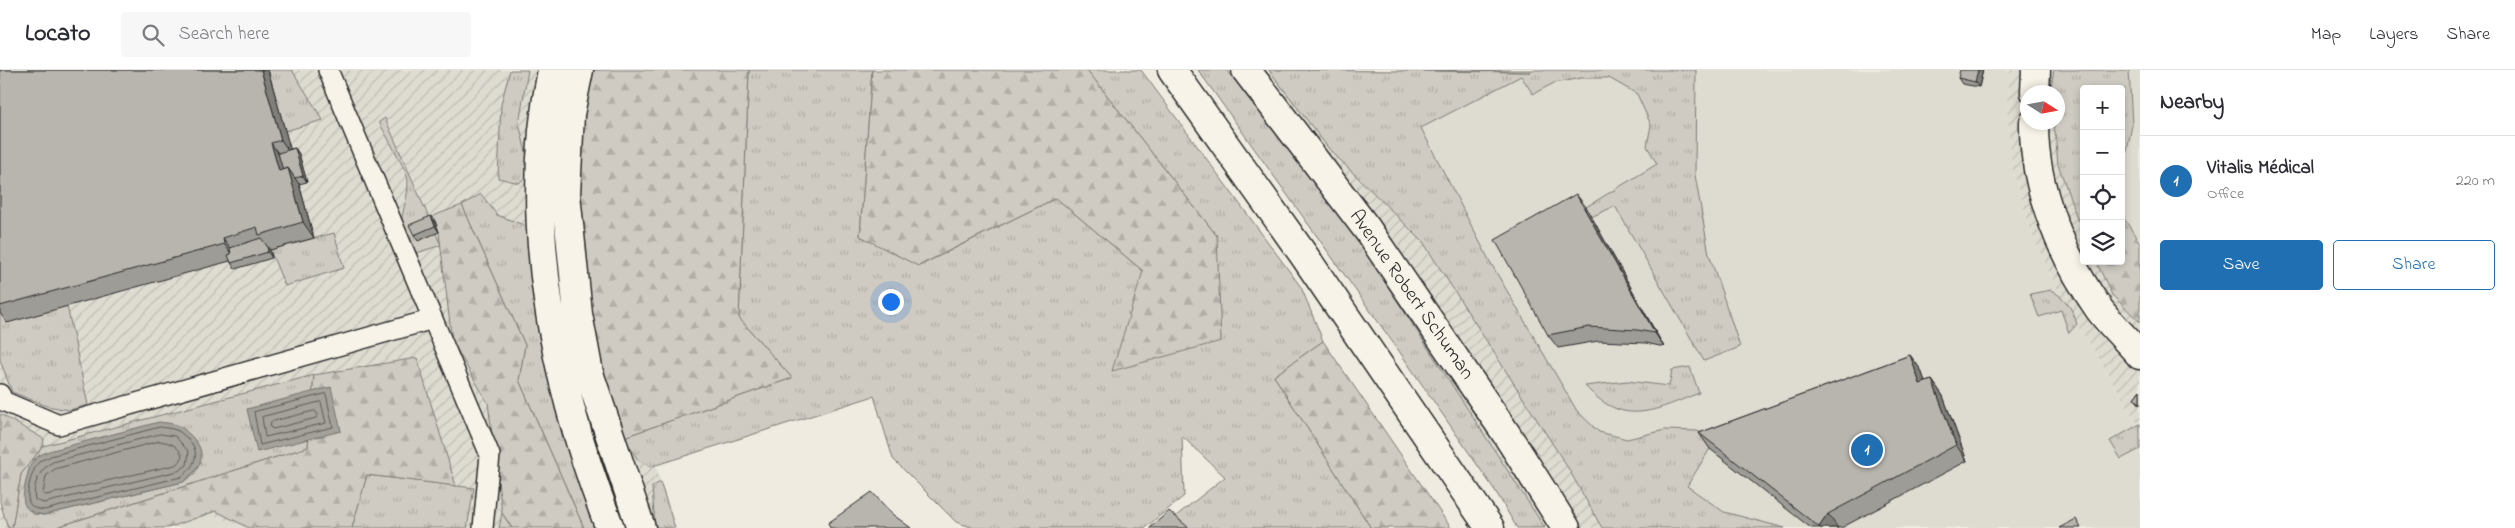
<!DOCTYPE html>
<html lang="en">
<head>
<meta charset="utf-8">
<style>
  :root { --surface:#fff; --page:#f7f7f7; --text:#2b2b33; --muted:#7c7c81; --line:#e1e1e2; --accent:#1f6fb2 }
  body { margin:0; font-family:"Indie Flower",sans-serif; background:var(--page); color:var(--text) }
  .controls { position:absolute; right:15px; top:15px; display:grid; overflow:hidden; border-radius:5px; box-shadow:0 2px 8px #0003 }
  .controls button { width:45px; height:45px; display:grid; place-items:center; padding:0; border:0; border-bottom:1px solid var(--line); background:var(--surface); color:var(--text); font:25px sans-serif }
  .compass { position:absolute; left:2020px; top:15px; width:45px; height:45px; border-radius:50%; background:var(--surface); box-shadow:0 2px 8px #0003; rotate:101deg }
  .you { position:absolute; left:890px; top:231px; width:18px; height:18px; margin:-12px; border:4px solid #fff; border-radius:50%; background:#1a73e8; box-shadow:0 0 0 8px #1a73e833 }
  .badge { display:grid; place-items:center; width:32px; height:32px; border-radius:50%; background:var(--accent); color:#fff; font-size:16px; font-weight:700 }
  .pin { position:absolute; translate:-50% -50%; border:2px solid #fff; box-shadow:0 1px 5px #0006 }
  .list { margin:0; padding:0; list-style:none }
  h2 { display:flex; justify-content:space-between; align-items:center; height:65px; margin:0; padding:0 20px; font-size:21px }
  h2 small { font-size:16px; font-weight:400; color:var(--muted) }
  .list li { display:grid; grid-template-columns:32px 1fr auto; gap:15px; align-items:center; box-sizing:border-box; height:90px; padding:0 20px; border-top:1px solid var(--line) }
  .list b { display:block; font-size:19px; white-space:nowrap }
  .list p { margin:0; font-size:16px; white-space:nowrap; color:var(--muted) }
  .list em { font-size:16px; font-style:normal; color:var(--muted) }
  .actions { display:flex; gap:10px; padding:15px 20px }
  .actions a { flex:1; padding:11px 0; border:1px solid var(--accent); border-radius:5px; text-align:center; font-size:18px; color:var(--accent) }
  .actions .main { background:var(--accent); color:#fff }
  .icon { flex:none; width:28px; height:28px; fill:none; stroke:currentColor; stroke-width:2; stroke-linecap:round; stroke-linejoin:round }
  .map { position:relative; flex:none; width:2140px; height:458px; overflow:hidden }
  header { display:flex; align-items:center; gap:30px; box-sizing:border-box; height:70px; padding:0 25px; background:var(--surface); border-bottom:1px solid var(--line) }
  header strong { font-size:24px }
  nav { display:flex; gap:28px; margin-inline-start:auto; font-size:18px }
  .search { width:350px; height:45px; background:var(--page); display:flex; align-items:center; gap:12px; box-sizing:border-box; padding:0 18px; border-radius:5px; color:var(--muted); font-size:19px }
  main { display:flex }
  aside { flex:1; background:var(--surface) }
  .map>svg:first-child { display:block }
  .built { fill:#dedbd1 }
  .industrial { fill:url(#industrial-furrows) }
  .grass { fill:url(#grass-tufts); stroke:#7d7b76; fill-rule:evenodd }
  .forest { fill:url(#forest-firs); stroke:#7d7b76 }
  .water { fill:#a4a29a; stroke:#74726e }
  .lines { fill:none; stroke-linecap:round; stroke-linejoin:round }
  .shore { stroke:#5b5b57; stroke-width:1 }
  .service-casing { stroke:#2b2b2b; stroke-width:22 }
  .minor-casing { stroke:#2b2b2b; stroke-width:31 }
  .secondary-casing { stroke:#2b2b2b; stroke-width:31 }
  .primary-casing { stroke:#2b2b2b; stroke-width:31 }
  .service { stroke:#f7f3e8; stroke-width:19 }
  .minor { stroke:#f7f3e8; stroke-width:28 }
  .secondary { stroke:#f7f3e8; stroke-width:28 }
  .primary { stroke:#f7f3e8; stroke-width:28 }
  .wall { fill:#9e9c96; stroke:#2b2b2b }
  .shaded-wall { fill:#817f7a; stroke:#2b2b2b }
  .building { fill:#b8b5ae; stroke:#2b2b2b }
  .labels { text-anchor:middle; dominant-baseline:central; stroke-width:4.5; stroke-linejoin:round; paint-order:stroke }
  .street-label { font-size:20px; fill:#2b2b2b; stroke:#f7f3e8 }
</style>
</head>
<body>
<header>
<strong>Locato</strong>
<div class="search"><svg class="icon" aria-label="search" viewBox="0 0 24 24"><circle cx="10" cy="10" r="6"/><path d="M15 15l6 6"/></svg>Search here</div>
<nav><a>Map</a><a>Layers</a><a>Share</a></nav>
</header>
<main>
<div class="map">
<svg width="2140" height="458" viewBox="0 0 2140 458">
  <defs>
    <pattern id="industrial-furrows" width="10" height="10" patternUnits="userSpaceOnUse" patternTransform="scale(1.25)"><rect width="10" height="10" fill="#dedbd1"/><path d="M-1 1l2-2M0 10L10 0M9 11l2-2" fill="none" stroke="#bfbcb4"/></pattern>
    <pattern id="grass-tufts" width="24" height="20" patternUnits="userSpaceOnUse" patternTransform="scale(1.25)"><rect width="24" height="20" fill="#cfcbc2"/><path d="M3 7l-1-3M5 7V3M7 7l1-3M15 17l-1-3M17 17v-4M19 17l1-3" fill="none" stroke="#b2aea7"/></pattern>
    <pattern id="forest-firs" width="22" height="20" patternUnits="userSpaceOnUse" patternTransform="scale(1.25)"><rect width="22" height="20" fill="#cfcbc2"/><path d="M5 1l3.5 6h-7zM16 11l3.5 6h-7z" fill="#b2aea7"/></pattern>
  </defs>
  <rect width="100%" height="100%" fill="#efebe0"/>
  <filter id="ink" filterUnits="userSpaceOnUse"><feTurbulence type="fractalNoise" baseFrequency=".02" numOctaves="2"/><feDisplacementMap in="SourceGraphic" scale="10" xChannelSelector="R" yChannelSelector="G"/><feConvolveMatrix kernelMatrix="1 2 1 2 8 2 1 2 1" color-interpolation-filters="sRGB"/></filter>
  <g filter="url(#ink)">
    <!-- built -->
    <path class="built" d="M 1368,0 L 2010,0 L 2007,40 L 2012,97 L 2032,164 L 2066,238 L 2097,285 L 2140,358 L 2140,458 L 1637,458 Z
      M 2054,0 L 2140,0 L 2140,252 L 2096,191 L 2121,191 L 2121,19 L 2084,19 L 2084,163 L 2078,151 L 2054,53 L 2058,52 L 2058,22 L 2050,22 Z
      M 197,438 L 245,458 L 130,458 Z"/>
    <!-- industrial -->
    <path class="industrial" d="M 0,0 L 604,0 L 651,382 L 676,458 L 245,458 L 197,438 L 130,458 L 0,458 Z
      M 1206,0 L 1368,0 L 1637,458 L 1521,458 Z
      M 2010,0 L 2054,0 L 2050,22 L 2028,22 L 2028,52 L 2054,53 L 2058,94 L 2084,163 L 2084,191 L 2096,191 L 2112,225 L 2140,252 L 2140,358 L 2097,285 L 2066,238 L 2032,164 L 2012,97 L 2007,40 Z"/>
    <!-- grass -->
    <path class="grass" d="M 268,0 L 292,0 L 323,50 L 285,61 Z
      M 510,0 L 528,0 L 519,53 L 531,103 L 519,113 L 498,108 L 501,34 Z
      M 749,0 L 872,0 L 860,166 L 919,196 L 1056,128 L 1143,201 L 1217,166 L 1087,0 L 1141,0 L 1301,217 L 1323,271 L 1274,306 L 1371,458 L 1161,458 L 1225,407 L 1182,366 L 1184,426 L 1145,458 L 974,458 L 956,452 L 893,389 L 874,326 L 650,397 L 638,390 L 624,367 L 792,308 L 739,248 Z
      M 1198,0 L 1227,0 L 1361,175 L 1545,458 L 1517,458 L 1496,422 L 1399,281 Z
      M 1269,0 L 1530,2 L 1530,0 L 1696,0 L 1695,105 L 1709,184 L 1740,277 L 1704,291 L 1615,136 L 1591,147 L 1586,137 L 1657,94 L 1647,76 L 1651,55 L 1637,24 L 1609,8 L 1581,8 L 1554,13 L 1533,24 L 1521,6 L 1421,58 L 1489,190 L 1577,341 L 1599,362 L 1627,369 L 1665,360 L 1697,361 L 1716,369 L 1687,416 L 1724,442 L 1785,458 L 1602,458 L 1568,398 L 1423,172 L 1329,79 Z
      M 2054,0 L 2129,0 L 2132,55 L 2121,112 L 2123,147 L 2121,147 L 2121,19 L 2084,19 L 2084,150 L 2078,151 L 2058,94 L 2054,53 L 2058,52 L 2058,22 L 2050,22 Z
      M 385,48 L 441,175 L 417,183 C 389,150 408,145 408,111 C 408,102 384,62 379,52 Z
      M 481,124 L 497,145 L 529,157 L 546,299 L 584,427 L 598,458 L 584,458 L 519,310 L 525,275 L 462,135 Z
      M 334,163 L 344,198 L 285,216 L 270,180 Z
      M 2051,220 C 2065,228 2072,237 2077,254 L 2069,263 L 2061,240 L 2039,247 L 2030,224 Z
      M 0,229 L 67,236 L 88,335 L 69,340 L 47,336 L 12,322 L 0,290 Z
      M 1690,297 L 1699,323 C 1653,341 1624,358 1585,316 L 1627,311 L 1669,316 L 1672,300 Z
      M 314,305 L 308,377 L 54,458 L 12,458 L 21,404 L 43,376 ZM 201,391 L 195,403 L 183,412 L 44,445 L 33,444 L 25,436 Z
      M 2140,354 L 2140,379 L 2121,389 L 2110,371 Z
      M 367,405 L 474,418 L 467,458 L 352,458 Z
      M 660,412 L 675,458 L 655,457 L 652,417 Z
      M 502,443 L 512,458 L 499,458 Z"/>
    <!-- forest -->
    <path class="forest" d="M 591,0 L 749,0 L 739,248 L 792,308 L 624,367 L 591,273 L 577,105 Z
      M 872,0 L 1087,0 L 1217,166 L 1221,271 L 1112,301 L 1143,201 L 1056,128 L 918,196 L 860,166 Z
      M 1426,0 L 1530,0 L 1530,2 Z
      M 462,135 L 525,275 L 519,310 L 584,458 L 512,458 L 502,443 L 488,333 L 452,271 L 439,162 L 433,146 Z
      M 2121,147 L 2123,147 L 2140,173 L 2140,252 L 2112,225 L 2096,191 L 2121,191 Z
      M 1323,271 L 1451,458 L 1371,458 L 1274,306 Z
      M 417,288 L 456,416 L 367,405 L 352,458 L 249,458 L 216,441 L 168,458 L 54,458 L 308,377 L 314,305 Z
      M 0,344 L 44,369 L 43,376 L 21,404 L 12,458 L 8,458 L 0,432 Z"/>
    <!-- water -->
    <path class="water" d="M 331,317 L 341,361 L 257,382 L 247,339 Z
      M 159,352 C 165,353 173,353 179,356 C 182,357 186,361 188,363 C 209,381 203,397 183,412 L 44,445 C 21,442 21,431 26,411 C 28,403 29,395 35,389 C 38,385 45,383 49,381 Z"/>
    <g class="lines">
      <!-- shore -->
      <path class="shore" d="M 326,324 L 333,357 L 260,375 L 254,342 Z
        M 321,332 L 326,353 L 265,367 L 262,347 Z
        M 315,341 L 318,345 L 316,348 L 273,359 L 270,357 L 271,352 Z
        M 160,357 C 165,358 171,358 176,360 C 180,361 183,365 186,367 C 202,381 196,396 181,407 L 44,440 C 39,439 33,439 30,434 C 24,425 32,398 40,391 C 43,389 48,388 51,386 Z
        M 160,364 L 175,366 L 189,382 L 187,395 L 178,401 L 44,433 L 35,430 C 32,415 40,398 53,392 Z
        M 160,371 C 171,373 177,375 182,385 L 181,390 L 175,395 L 46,425 L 43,424 L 46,406 L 55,399 Z"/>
      <defs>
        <path id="service" d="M 328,0 L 490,385 L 483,458
          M 0,324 L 3,331 L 59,355 L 433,249"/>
        <path id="minor" d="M 2035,22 L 2036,0
          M 2034,52 C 2033,118 2062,186 2099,239 C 2111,255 2127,270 2140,285"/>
        <path id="secondary" d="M 552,0 C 521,153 554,315 610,458
          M 579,0 L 570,44 L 566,124 L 578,244 L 589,303 L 641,458"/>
        <path id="primary" d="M 1172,0 L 1303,184 L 1490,458
          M 1246,0 L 1367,159 L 1505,362 L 1566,458"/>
      </defs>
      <!-- service casing -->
      <use href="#service" class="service-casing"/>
      <!-- minor casing -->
      <use href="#minor" class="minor-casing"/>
      <!-- secondary casing -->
      <use href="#secondary" class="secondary-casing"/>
      <!-- primary casing -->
      <use href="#primary" class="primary-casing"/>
      <!-- service -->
      <use href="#service" class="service"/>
      <!-- minor -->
      <use href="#minor" class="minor"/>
      <!-- secondary -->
      <use href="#secondary" class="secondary"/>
      <!-- primary -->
      <use href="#primary" class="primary"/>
    </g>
    <!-- wall -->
    <path class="wall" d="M 0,0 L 268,0 L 290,79 L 295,78 L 299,84 L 307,112 L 299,114 L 314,168 L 270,180 L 272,188 L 235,199 L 230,191 L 7,253 L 0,243 Z
      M 1983,0 L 1979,17 L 1962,14 L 1958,8 Z
      M 1586,137 L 1664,277 L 1646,273 L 1598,271 L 1558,278 L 1548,265 Z
      M 435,151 L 439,162 L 418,171 L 414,165 Z
      M 1910,285 L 1921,300 L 1925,312 L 1932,310 L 1943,326 L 1967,391 L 1841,458 L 1811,458 L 1710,379 L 1699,363 Z
      M 2140,320 L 2140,335 L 2134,328 Z"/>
    <!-- shaded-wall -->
    <path class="shaded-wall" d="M 261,0 L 268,0 L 292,85 L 281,70 Z
      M 1978,0 L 1983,0 L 1979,17 L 1975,12 Z
      M 271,73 L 282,89 L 288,110 L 279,101 Z
      M 295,78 L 299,84 L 307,112 L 303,106 Z
      M 288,98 L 299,114 L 314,168 L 303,152 Z
      M 1576,124 L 1586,137 L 1664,277 L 1655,263 Z
      M 431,146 L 435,151 L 439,162 L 435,156 Z
      M 223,168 L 234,183 L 235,189 L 224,174 Z
      M 267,176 L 270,180 L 272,188 L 268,182 Z
      M 1910,285 L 1921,300 L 1931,329 L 1920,314 Z
      M 1932,310 L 1943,326 L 1967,391 L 1956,375 Z
      M 1828,444 L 1838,458 L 1820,458 L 1819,457 Z"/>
    <!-- building -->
    <path class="building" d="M 0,0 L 261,0 L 281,70 L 271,73 L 279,101 L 288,98 L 303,152 L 259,165 L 257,157 L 223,168 L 224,174 L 221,175 L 0,236 Z
      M 1960,0 L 1978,0 L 1975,12 L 1958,8 Z
      M 295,78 L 303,106 L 295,108 L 288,98 L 283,100 L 278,83 Z
      M 1576,124 L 1655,263 L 1637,260 L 1589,257 L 1548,265 L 1495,170 Z
      M 431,146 L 435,156 L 414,165 L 409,155 Z
      M 261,168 L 267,176 L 268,182 L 231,193 L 228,185 L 231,184 L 230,178 Z
      M 1910,285 L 1920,314 L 1932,310 L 1956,375 L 1828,444 L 1819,457 L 1699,363 Z
      M 2140,320 L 2140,333 L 2134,328 Z
      M 872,422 L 892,444 L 911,458 L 830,458 L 828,453 Z
      M 1169,441 L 1189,458 L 1150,458 Z
      M 2076,449 L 2081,458 L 2059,458 Z"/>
  </g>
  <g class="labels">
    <!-- street labels -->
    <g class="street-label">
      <text transform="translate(1411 225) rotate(55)">Avenue Robert Schuman</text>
    </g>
  </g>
</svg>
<div class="controls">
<button>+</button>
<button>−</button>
<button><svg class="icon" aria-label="locate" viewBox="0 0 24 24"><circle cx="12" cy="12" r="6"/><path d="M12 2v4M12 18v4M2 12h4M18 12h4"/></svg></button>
<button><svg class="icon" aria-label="layers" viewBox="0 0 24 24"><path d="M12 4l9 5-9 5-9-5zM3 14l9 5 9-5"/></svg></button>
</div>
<svg class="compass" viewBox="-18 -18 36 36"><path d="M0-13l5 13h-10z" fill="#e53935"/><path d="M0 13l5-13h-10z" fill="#7c7c81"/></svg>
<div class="you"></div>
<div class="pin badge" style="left:1867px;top:380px">1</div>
</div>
<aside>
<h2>Nearby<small></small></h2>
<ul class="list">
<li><span class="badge">1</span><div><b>Vitalis Médical</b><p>Office</p></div><em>220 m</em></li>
</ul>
<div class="actions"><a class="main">Save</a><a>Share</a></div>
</aside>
</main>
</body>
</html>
